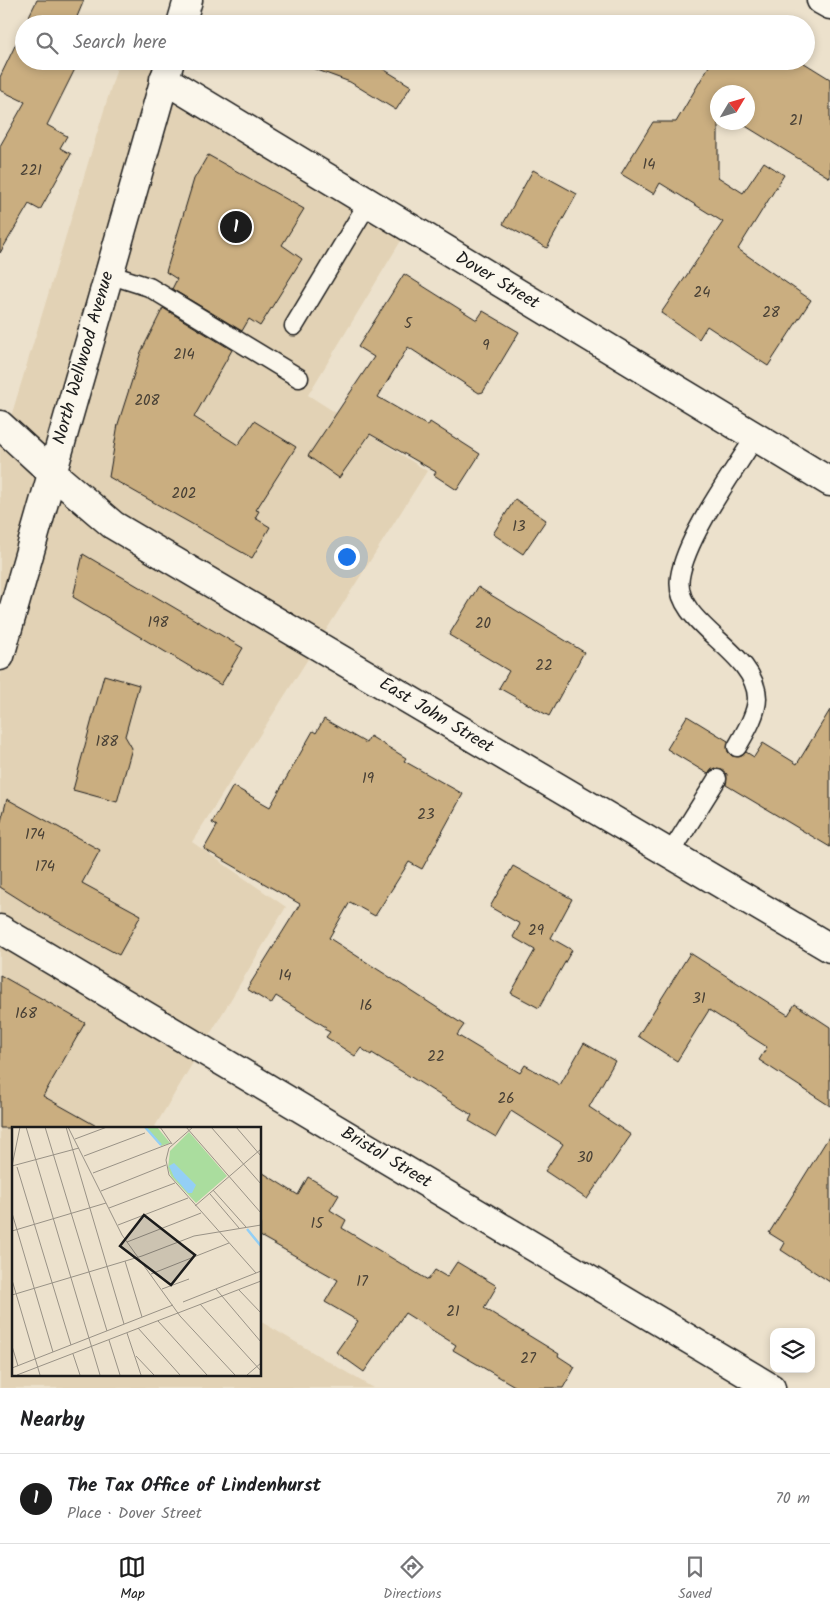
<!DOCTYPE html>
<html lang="en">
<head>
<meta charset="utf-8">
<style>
  :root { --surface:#fff; --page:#f6f6f6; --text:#202124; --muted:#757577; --line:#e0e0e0; --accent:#1c1c1c }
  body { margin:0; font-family:Kalam,sans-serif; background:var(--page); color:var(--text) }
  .controls { position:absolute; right:15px; bottom:15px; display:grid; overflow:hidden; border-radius:10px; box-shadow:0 2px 8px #0003 }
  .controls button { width:45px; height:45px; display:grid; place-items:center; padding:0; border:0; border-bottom:1px solid var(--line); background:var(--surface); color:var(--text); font:25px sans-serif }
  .compass { position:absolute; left:710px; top:85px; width:45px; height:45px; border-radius:50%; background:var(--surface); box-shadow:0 2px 8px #0003; rotate:52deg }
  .you { position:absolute; left:346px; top:556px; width:18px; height:18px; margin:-12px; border:4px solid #fff; border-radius:50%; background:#1a73e8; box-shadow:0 0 0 8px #1a73e833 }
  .badge { display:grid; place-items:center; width:32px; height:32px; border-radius:50%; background:var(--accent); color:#fff; font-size:16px; font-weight:700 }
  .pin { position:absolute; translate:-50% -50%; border:2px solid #fff; box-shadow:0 1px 5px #0006 }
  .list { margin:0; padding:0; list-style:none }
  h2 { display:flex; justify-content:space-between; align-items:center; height:65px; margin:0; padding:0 20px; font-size:21px }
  h2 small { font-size:16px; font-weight:400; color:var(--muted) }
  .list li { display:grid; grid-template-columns:32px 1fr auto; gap:15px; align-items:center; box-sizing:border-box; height:90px; padding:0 20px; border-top:1px solid var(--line) }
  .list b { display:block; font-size:19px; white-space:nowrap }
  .list p { margin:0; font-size:16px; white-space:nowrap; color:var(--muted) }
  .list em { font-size:16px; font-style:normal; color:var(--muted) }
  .icon { flex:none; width:28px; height:28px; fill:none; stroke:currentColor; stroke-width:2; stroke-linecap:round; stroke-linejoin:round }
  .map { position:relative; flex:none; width:830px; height:1388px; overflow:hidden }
  .search { position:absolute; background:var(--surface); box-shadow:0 2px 8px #0003; left:15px; right:15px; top:15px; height:55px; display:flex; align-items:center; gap:12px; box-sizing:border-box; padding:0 18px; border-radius:28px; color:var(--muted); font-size:19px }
  .sheet { height:155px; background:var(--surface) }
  nav { display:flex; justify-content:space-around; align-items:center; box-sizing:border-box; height:70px; border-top:1px solid var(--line); background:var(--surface); font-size:14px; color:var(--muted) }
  nav a { display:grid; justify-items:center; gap:2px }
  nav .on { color:var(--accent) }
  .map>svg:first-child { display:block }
  .built { fill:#e2d2b5 }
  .building { fill:#caae80; stroke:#1c1c1c }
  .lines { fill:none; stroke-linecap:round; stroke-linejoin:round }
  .service-casing { stroke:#1c1c1c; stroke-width:21 }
  .minor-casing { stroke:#1c1c1c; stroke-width:31 }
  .tertiary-casing { stroke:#1c1c1c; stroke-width:31 }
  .secondary-casing { stroke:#1c1c1c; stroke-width:31 }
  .service { stroke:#fbf7ec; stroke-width:18 }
  .minor { stroke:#fbf7ec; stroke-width:28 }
  .tertiary { stroke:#fbf7ec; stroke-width:28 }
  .secondary { stroke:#fbf7ec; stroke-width:28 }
  .labels { text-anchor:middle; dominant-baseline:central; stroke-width:4; stroke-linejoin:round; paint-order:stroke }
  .number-label { font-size:15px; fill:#484035 }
  .street-label { font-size:18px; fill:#1c1c1c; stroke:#fbf7ec }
  .inset-river { fill:none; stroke:#94cff5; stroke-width:2.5 }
  .inset-road { fill:none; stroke:#999286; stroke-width:1 }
  .view { fill:#1c1c1c; fill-opacity:0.15; stroke:#1c1c1c; stroke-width:2.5 }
  .inset-edge { fill:none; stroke:#1c1c1c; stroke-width:2.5 }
</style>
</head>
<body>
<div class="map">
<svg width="830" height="1388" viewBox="0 0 830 1388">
  <rect width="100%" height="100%" fill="#ece1cc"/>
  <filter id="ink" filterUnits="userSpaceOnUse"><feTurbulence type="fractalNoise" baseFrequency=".02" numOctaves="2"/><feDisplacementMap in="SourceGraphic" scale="10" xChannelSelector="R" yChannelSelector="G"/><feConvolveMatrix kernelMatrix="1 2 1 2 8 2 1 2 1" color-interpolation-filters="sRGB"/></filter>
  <g filter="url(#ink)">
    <!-- built -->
    <path class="built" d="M 119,61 L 161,61 L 405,234 L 308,395 L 427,471 L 192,842 L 286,907 L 154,1128 L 14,1128 L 14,1374 L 260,1374 L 260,1321 L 373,1388 L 0,1388 L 0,441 L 3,443 Z"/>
    <!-- building -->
    <path class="building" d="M 37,0 L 84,0 L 74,24 L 25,24 Z
      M 24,27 L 24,61 L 58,61 L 75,69 L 47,125 L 67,136 L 60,148 L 71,154 L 40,210 L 29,204 L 0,253 L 0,146 L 25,102 L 0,90 L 0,77 Z
      M 302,61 L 370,61 L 411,86 L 396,110 L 350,82 L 301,64 Z
      M 712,61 L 801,61 L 830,79 L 830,178 L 739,122 L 748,122 L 748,92 L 718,92 L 718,177 L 743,193 L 764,162 L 784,175 L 738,249 L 811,300 L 768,366 L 707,326 L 699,339 L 661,313 L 723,222 L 660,183 L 654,194 L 621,174 L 653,122 L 676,122 Z
      M 208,155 L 304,209 L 282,245 L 302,259 L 260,326 L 249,319 L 242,331 L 172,289 L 177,279 L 166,272 L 194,179 Z
      M 533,170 L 577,194 L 547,248 L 503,224 Z
      M 404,274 L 477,320 L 483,311 L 519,332 L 483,392 L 479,393 L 408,347 L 378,397 L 428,426 L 430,422 L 480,454 L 457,490 L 434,475 L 436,472 L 370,434 L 339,478 L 308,456 L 374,357 L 358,347 Z
      M 163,308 L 232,350 L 194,417 L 238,445 L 254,421 L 296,447 L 256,510 L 259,511 L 255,518 L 270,527 L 252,558 L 109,477 L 118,424 L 141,352 Z
      M 515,499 L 546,520 L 523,554 L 493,534 Z
      M 83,554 L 243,648 L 221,685 L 73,597 Z
      M 478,587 L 584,652 L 549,716 L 499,688 L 509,671 L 449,635 Z
      M 104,675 L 139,685 L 125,736 L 132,748 L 117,802 L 73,790 Z
      M 830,710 L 830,847 L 726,785 L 727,774 L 722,770 L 712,769 L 708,774 L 667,749 L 687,716 L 728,741 L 728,752 L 732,756 L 742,756 L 746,752 L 754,757 L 763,743 L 797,764 Z
      M 324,719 L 366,743 L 370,736 L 406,758 L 404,761 L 463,794 L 422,869 L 409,862 L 375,916 L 350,902 L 329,938 L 464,1025 L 457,1035 L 520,1073 L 525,1065 L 560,1085 L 584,1043 L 615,1061 L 589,1107 L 631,1135 L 587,1199 L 545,1171 L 563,1144 L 511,1111 L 496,1137 L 469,1121 L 472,1115 L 372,1053 L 371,1055 L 361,1048 L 355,1056 L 326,1037 L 330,1032 L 324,1029 L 326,1027 L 276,996 L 271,1004 L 247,989 L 300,904 L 204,849 L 217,826 L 212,823 L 233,786 L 270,807 L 313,731 L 316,733 Z
      M 7,799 L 100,850 L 82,883 L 141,915 L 119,955 L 38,911 L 0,887 L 0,825 Z
      M 513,866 L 572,899 L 551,938 L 572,950 L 539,1008 L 511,993 L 535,950 L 513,937 L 520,924 L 490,907 Z
      M 690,953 L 788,1015 L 795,1004 L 830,1027 L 830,1106 L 759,1060 L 767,1047 L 709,1010 L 677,1061 L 638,1036 Z
      M 0,975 L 85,1023 L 43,1096 L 100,1128 L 0,1128 Z
      M 830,1135 L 830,1282 L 781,1250 L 785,1243 L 769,1233 Z
      M 260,1171 L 298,1195 L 308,1177 L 339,1195 L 330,1210 L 346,1220 L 342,1228 L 428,1280 L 435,1270 L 447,1277 L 457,1262 L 497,1286 L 484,1308 L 559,1354 L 558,1356 L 575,1367 L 563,1388 L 518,1388 L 453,1350 L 456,1345 L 405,1313 L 364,1372 L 336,1352 L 358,1321 L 325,1302 L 338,1280 L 260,1236 Z"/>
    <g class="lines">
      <defs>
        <path id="service" d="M 108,274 L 149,287 L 299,378
          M 294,326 L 368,203
          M 737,747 C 745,733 757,714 757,698 C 756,650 672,624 680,577 C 686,537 733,473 755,437
          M 670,854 L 717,779"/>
        <path id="minor" d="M 821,0 L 830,5
          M 164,79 L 830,482
          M 0,425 L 51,472
          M 0,929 L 771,1388"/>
        <path id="tertiary" d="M 51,472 L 113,525 L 830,948"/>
        <path id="secondary" d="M 181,24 L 188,0
          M 0,656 L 170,61"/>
      </defs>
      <!-- service casing -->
      <use href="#service" class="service-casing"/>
      <!-- minor casing -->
      <use href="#minor" class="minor-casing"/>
      <!-- tertiary casing -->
      <use href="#tertiary" class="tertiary-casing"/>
      <!-- secondary casing -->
      <use href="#secondary" class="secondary-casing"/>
      <!-- service -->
      <use href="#service" class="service"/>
      <!-- minor -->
      <use href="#minor" class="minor"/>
      <!-- tertiary -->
      <use href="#tertiary" class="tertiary"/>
      <!-- secondary -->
      <use href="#secondary" class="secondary"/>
    </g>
  </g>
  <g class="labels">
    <!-- number labels -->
    <g class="number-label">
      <text x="796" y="121">21</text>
      <text x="649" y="165">14</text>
      <text x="31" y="171">221</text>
      <text x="702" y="293">24</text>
      <text x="771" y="313">28</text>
      <text x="408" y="324">5</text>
      <text x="486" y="346">9</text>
      <text x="184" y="355">214</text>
      <text x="147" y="401">208</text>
      <text x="184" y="494">202</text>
      <text x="519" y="527">13</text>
      <text x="158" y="623">198</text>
      <text x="483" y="624">20</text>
      <text x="544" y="666">22</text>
      <text x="107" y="742">188</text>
      <text x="368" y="779">19</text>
      <text x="426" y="815">23</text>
      <text x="35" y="835">174</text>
      <text x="45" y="867">174</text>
      <text x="536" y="931">29</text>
      <text x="285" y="976">14</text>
      <text x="699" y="999">31</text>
      <text x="366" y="1006">16</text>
      <text x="26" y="1014">168</text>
      <text x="436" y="1057">22</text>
      <text x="506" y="1099">26</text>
      <text x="585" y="1158">30</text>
      <text x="317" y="1224">15</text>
      <text x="362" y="1282">17</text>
      <text x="453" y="1312">21</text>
      <text x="528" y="1359">27</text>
    </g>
    <!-- street labels -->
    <g class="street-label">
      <text transform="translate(497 281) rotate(31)">Dover Street</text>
      <text transform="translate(84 358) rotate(-74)">North Wellwood Avenue</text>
      <text transform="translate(436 716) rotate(31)">East John Street</text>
      <text transform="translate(386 1158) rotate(31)">Bristol Street</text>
    </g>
  </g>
  <!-- overview -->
  <g transform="translate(12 1127)">
    <rect width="249" height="249" fill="#ece1cc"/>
    <path d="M 132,0 L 145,0 L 158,16 L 149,19 ZM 177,5 L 215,49 L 184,76 L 159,49 L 156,41 L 158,24 Z" fill="#aadd9e"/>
    <path d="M 162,36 L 184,58 L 180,66 L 176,66 L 162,50 L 157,39 Z" fill="#94cff5"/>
    <path class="inset-river" d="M 133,0 L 149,18M 235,102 L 249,119"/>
    <path class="inset-road" d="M 14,0 L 88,248M 33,0 L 95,204M 54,0 L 112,197M 56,0 L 110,108 L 168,189 L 223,248M 148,0 L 160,17M 174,0 L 249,86M 181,0 L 157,21 L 154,33 L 157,48 L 244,146M 199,0 L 249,57M 224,0 L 249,29M 63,12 L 95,0M 72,29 L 133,6M 0,39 L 67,21M 0,39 L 8,0M 5,40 L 59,218M 81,46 L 159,16M 201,63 L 234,100M 89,64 L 154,38M 198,67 L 227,101M 183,79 L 249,22M 97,81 L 163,56M 0,86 L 41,225M 106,98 L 176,71M 0,104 L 94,76M 115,115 L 189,86M 113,134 L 130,190M 139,147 L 217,116M 0,153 L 28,248M 150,162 L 177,152M 204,162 L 249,215M 227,163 L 249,186M 0,168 L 130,129 L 182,109 L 249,98M 171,175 L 249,144M 188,177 L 249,244M 146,194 L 195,248M 126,201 L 168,248M 115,206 L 129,248M 97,213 L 108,248M 0,219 L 6,239M 61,227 L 68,248M 124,229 L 142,248M 0,241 L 161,178M 5,248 L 249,154M 235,248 L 249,236"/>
    <path class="view" d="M 132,88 L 183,128 L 159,158 L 108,119 Z"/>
    <rect width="249" height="249" class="inset-edge"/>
  </g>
</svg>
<div class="controls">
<button><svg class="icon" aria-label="layers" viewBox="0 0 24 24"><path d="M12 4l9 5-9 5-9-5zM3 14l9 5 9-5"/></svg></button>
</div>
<svg class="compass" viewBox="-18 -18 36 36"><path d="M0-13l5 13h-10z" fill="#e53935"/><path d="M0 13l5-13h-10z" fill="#757577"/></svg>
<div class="you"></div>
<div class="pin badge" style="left:236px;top:227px">1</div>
<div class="search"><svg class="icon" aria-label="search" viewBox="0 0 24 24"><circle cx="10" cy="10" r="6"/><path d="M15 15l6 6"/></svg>Search here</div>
</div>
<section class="sheet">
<h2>Nearby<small></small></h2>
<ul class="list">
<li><span class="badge">1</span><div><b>The Tax Office of Lindenhurst</b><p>Place · Dover Street</p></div><em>70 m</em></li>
</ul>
</section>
<nav>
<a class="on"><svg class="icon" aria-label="map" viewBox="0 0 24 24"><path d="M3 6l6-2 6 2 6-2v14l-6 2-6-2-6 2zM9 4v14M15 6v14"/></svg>Map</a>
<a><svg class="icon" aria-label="directions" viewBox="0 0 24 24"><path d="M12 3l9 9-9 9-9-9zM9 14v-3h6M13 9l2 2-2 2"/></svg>Directions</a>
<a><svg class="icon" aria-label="saved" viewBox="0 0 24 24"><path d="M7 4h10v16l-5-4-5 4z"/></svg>Saved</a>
</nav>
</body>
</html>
